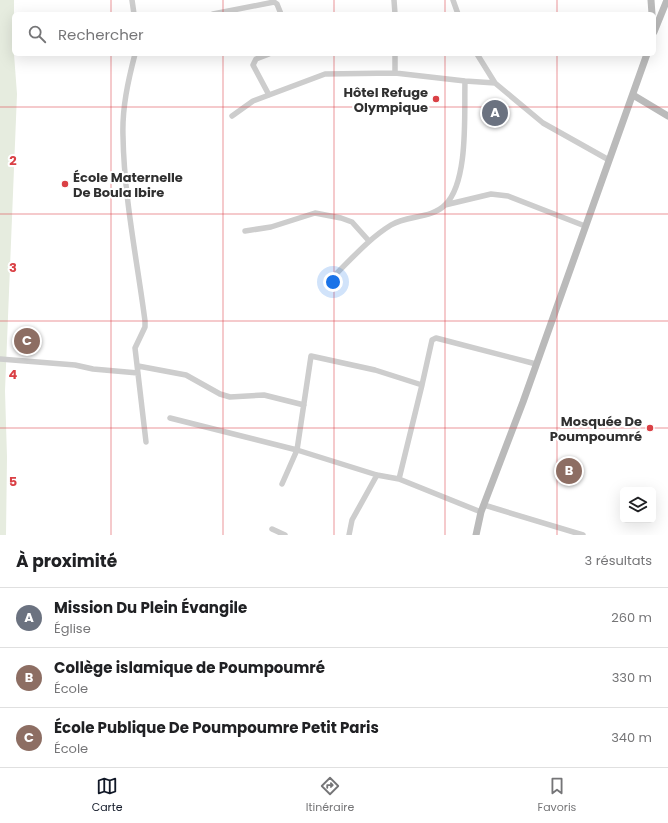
<!DOCTYPE html>
<html lang="fr">
<head>
<meta charset="utf-8">
<style>
  :root { --surface:#fff; --page:#f6f6f6; --text:#202124; --muted:#757577; --line:#e0e0e0; --accent:#111827 }
  body { margin:0; font-family:Poppins,sans-serif; background:var(--page); color:var(--text) }
  .controls { position:absolute; right:12px; bottom:12px; display:grid; overflow:hidden; border-radius:6px; box-shadow:0 4px 16px #0002 }
  .controls button { width:36px; height:36px; display:grid; place-items:center; padding:0; border:0; border-bottom:1px solid var(--line); background:var(--surface); color:var(--text); font:20px sans-serif }
  .you { position:absolute; left:333px; top:282px; width:14px; height:14px; margin:-10px; border:3px solid #fff; border-radius:50%; background:#1a73e8; box-shadow:0 0 0 6px #1a73e833 }
  .badge { display:grid; place-items:center; width:26px; height:26px; border-radius:50%; background:var(--accent); color:#fff; font-size:13px; font-weight:700 }
  .pin { position:absolute; translate:-50% -50%; border:2px solid #fff; box-shadow:0 1px 4px #0006 }
  .list { margin:0; padding:0; list-style:none }
  h2 { display:flex; justify-content:space-between; align-items:center; height:52px; margin:0; padding:0 16px; font-size:17px }
  h2 small { font-size:13px; font-weight:400; color:var(--muted) }
  .list li { display:grid; grid-template-columns:26px 1fr auto; gap:12px; align-items:center; box-sizing:border-box; height:60px; padding:0 16px; border-top:1px solid var(--line) }
  .list b { display:block; font-size:15px; white-space:nowrap }
  .list p { margin:0; font-size:13px; white-space:nowrap; color:var(--muted) }
  .list em { font-size:13px; font-style:normal; color:var(--muted) }
  .icon { flex:none; width:22px; height:22px; fill:none; stroke:currentColor; stroke-width:2; stroke-linecap:round; stroke-linejoin:round }
  .map { position:relative; flex:none; width:668px; height:535px; overflow:hidden }
  .search { position:absolute; background:var(--surface); box-shadow:0 4px 16px #0002; left:12px; right:12px; top:12px; height:44px; display:flex; align-items:center; gap:10px; box-sizing:border-box; padding:0 14px; border-radius:6px; color:var(--muted); font-size:15px }
  .sheet { height:232px; background:var(--surface) }
  nav { display:flex; justify-content:space-around; align-items:center; box-sizing:border-box; height:56px; border-top:1px solid var(--line); background:var(--surface); font-size:11px; color:var(--muted) }
  nav a { display:grid; justify-items:center; gap:2px }
  nav .on { color:var(--accent) }
  .map>svg:first-child { display:block }
  .green { fill:#e6ecdf }
  .lines { fill:none; stroke-linecap:round; stroke-linejoin:round }
  .street { stroke:#cdcdcd; stroke-width:5.5 }
  .secondary { stroke:#bababa; stroke-width:7 }
  .grid { fill:none; stroke:#da4045; stroke-width:1; stroke-opacity:0.55 }
  .poi-dot { fill:#da4045; stroke:#fff; stroke-width:1.5 }
  .labels { text-anchor:middle; dominant-baseline:central; stroke-width:4; stroke-linejoin:round; paint-order:stroke }
  .poi-label { font-size:13px; font-weight:bold; fill:#303030; stroke:#fff; text-anchor:end }
  .grid-label { font-size:13px; text-anchor:middle; font-weight:bold; fill:#da4045; stroke:#fff; stroke-width:4; stroke-linejoin:round; paint-order:stroke }
</style>
</head>
<body>
<div class="map">
<svg width="668" height="535" viewBox="0 0 668 535">
  <rect width="100%" height="100%" fill="#fff"/>
  <!-- green -->
  <path class="green" d="M 0,0 L 14,0 L 14,54 L 17,94 L 5,391 L 7,457 L 6,535 L 0,535 Z"/>
  <g class="lines">
    <!-- street -->
    <path class="street" d="M 132,0 L 134,14
      M 394,0 L 395,14
      M 453,0 L 458,14
      M 213,14 L 274,2 L 277,4 L 281,14
      M 135,54 C 128,81 122,108 123,136 C 124,197 137,260 145,321 L 145,327 L 135,348 L 146,442
      M 269,54 L 256,59 L 253,65 L 269,95
      M 395,54 L 395,73
      M 477,54 L 495,83 L 543,123 L 609,160
      M 232,116 L 253,101 L 325,74 L 395,73 L 465,81 L 495,83
      M 445,205 L 491,194 L 508,196 L 585,226
      M 245,231 L 271,227 L 315,213 L 341,218 L 352,222 L 369,241
      M 337,273 C 354,256 370,238 391,225 C 407,215 431,219 445,205 C 469,182 464,113 465,81
      M 0,359 L 75,365 L 93,369 L 138,373
      M 138,366 L 186,375 L 220,394 L 230,397 L 264,395 L 304,405
      M 422,385 L 432,340 L 436,338 L 536,364
      M 170,418 L 297,450 L 311,356 L 375,370 L 422,385 L 399,479
      M 282,484 L 297,450 L 377,475 L 399,479 L 481,512
      M 484,505 L 583,535
      M 272,529 L 285,535
      M 349,535 L 352,520 L 377,475"/>
    <!-- secondary -->
    <path class="secondary" d="M 651,0 L 652,14
      M 654,32 L 667,0
      M 633,95 L 668,116
      M 476,535 L 481,512 L 523,402 L 647,54"/>
  </g>
  <!-- grid -->
  <path class="grid" d="M 111,0 L 111,14M 223,0 L 223,14M 334,0 L 334,14M 445,0 L 445,14M 557,0 L 557,14M 111,54 L 111,535M 223,54 L 223,535M 334,54 L 334,535M 445,54 L 445,535M 557,54 L 557,535M 0,107 L 668,107M 0,214 L 668,214M 0,321 L 668,321M 0,428 L 668,428"/>
  <!-- markers -->
  <g class="poi-dot">
    <circle cx="436" cy="99" r="4"/>
    <circle cx="65" cy="184" r="4"/>
    <circle cx="650" cy="428" r="4"/>
  </g>
  <g class="labels">
    <!-- poi labels -->
    <g class="poi-label">
      <text x="428" y="92">Hôtel Refuge<tspan x="428" dy="15">Olympique</tspan></text>
      <text x="73" y="177" text-anchor="start">École Maternelle<tspan x="73" dy="15">De Boula Ibire</tspan></text>
      <text x="642" y="421">Mosquée De<tspan x="642" dy="15">Poumpoumré</tspan></text>
    </g>
  </g>
  <g class="grid-label">
    <text x="13" y="165">2</text>
    <text x="13" y="272">3</text>
    <text x="13" y="379">4</text>
    <text x="13" y="486">5</text>
  </g>
</svg>
<div class="controls">
<button><svg class="icon" aria-label="layers" viewBox="0 0 24 24"><path d="M12 4l9 5-9 5-9-5zM3 14l9 5 9-5"/></svg></button>
</div>
<div class="you"></div>
<div class="pin badge" style="left:495px;top:113px;background:#6b7280">A</div>
<div class="pin badge" style="left:569px;top:471px;background:#8d6e63">B</div>
<div class="pin badge" style="left:27px;top:341px;background:#8d6e63">C</div>
<div class="search"><svg class="icon" aria-label="search" viewBox="0 0 24 24"><circle cx="10" cy="10" r="6"/><path d="M15 15l6 6"/></svg>Rechercher</div>
</div>
<section class="sheet">
<h2>À proximité<small>3 résultats</small></h2>
<ul class="list">
<li><span class="badge" style="background:#6b7280">A</span><div><b>Mission Du Plein Évangile</b><p>Église</p></div><em>260 m</em></li>
<li><span class="badge" style="background:#8d6e63">B</span><div><b>Collège islamique de Poumpoumré</b><p>École</p></div><em>330 m</em></li>
<li><span class="badge" style="background:#8d6e63">C</span><div><b>École Publique De Poumpoumre Petit Paris</b><p>École</p></div><em>340 m</em></li>
</ul>
</section>
<nav>
<a class="on"><svg class="icon" aria-label="map" viewBox="0 0 24 24"><path d="M3 6l6-2 6 2 6-2v14l-6 2-6-2-6 2zM9 4v14M15 6v14"/></svg>Carte</a>
<a><svg class="icon" aria-label="directions" viewBox="0 0 24 24"><path d="M12 3l9 9-9 9-9-9zM9 14v-3h6M13 9l2 2-2 2"/></svg>Itinéraire</a>
<a><svg class="icon" aria-label="saved" viewBox="0 0 24 24"><path d="M7 4h10v16l-5-4-5 4z"/></svg>Favoris</a>
</nav>
</body>
</html>
